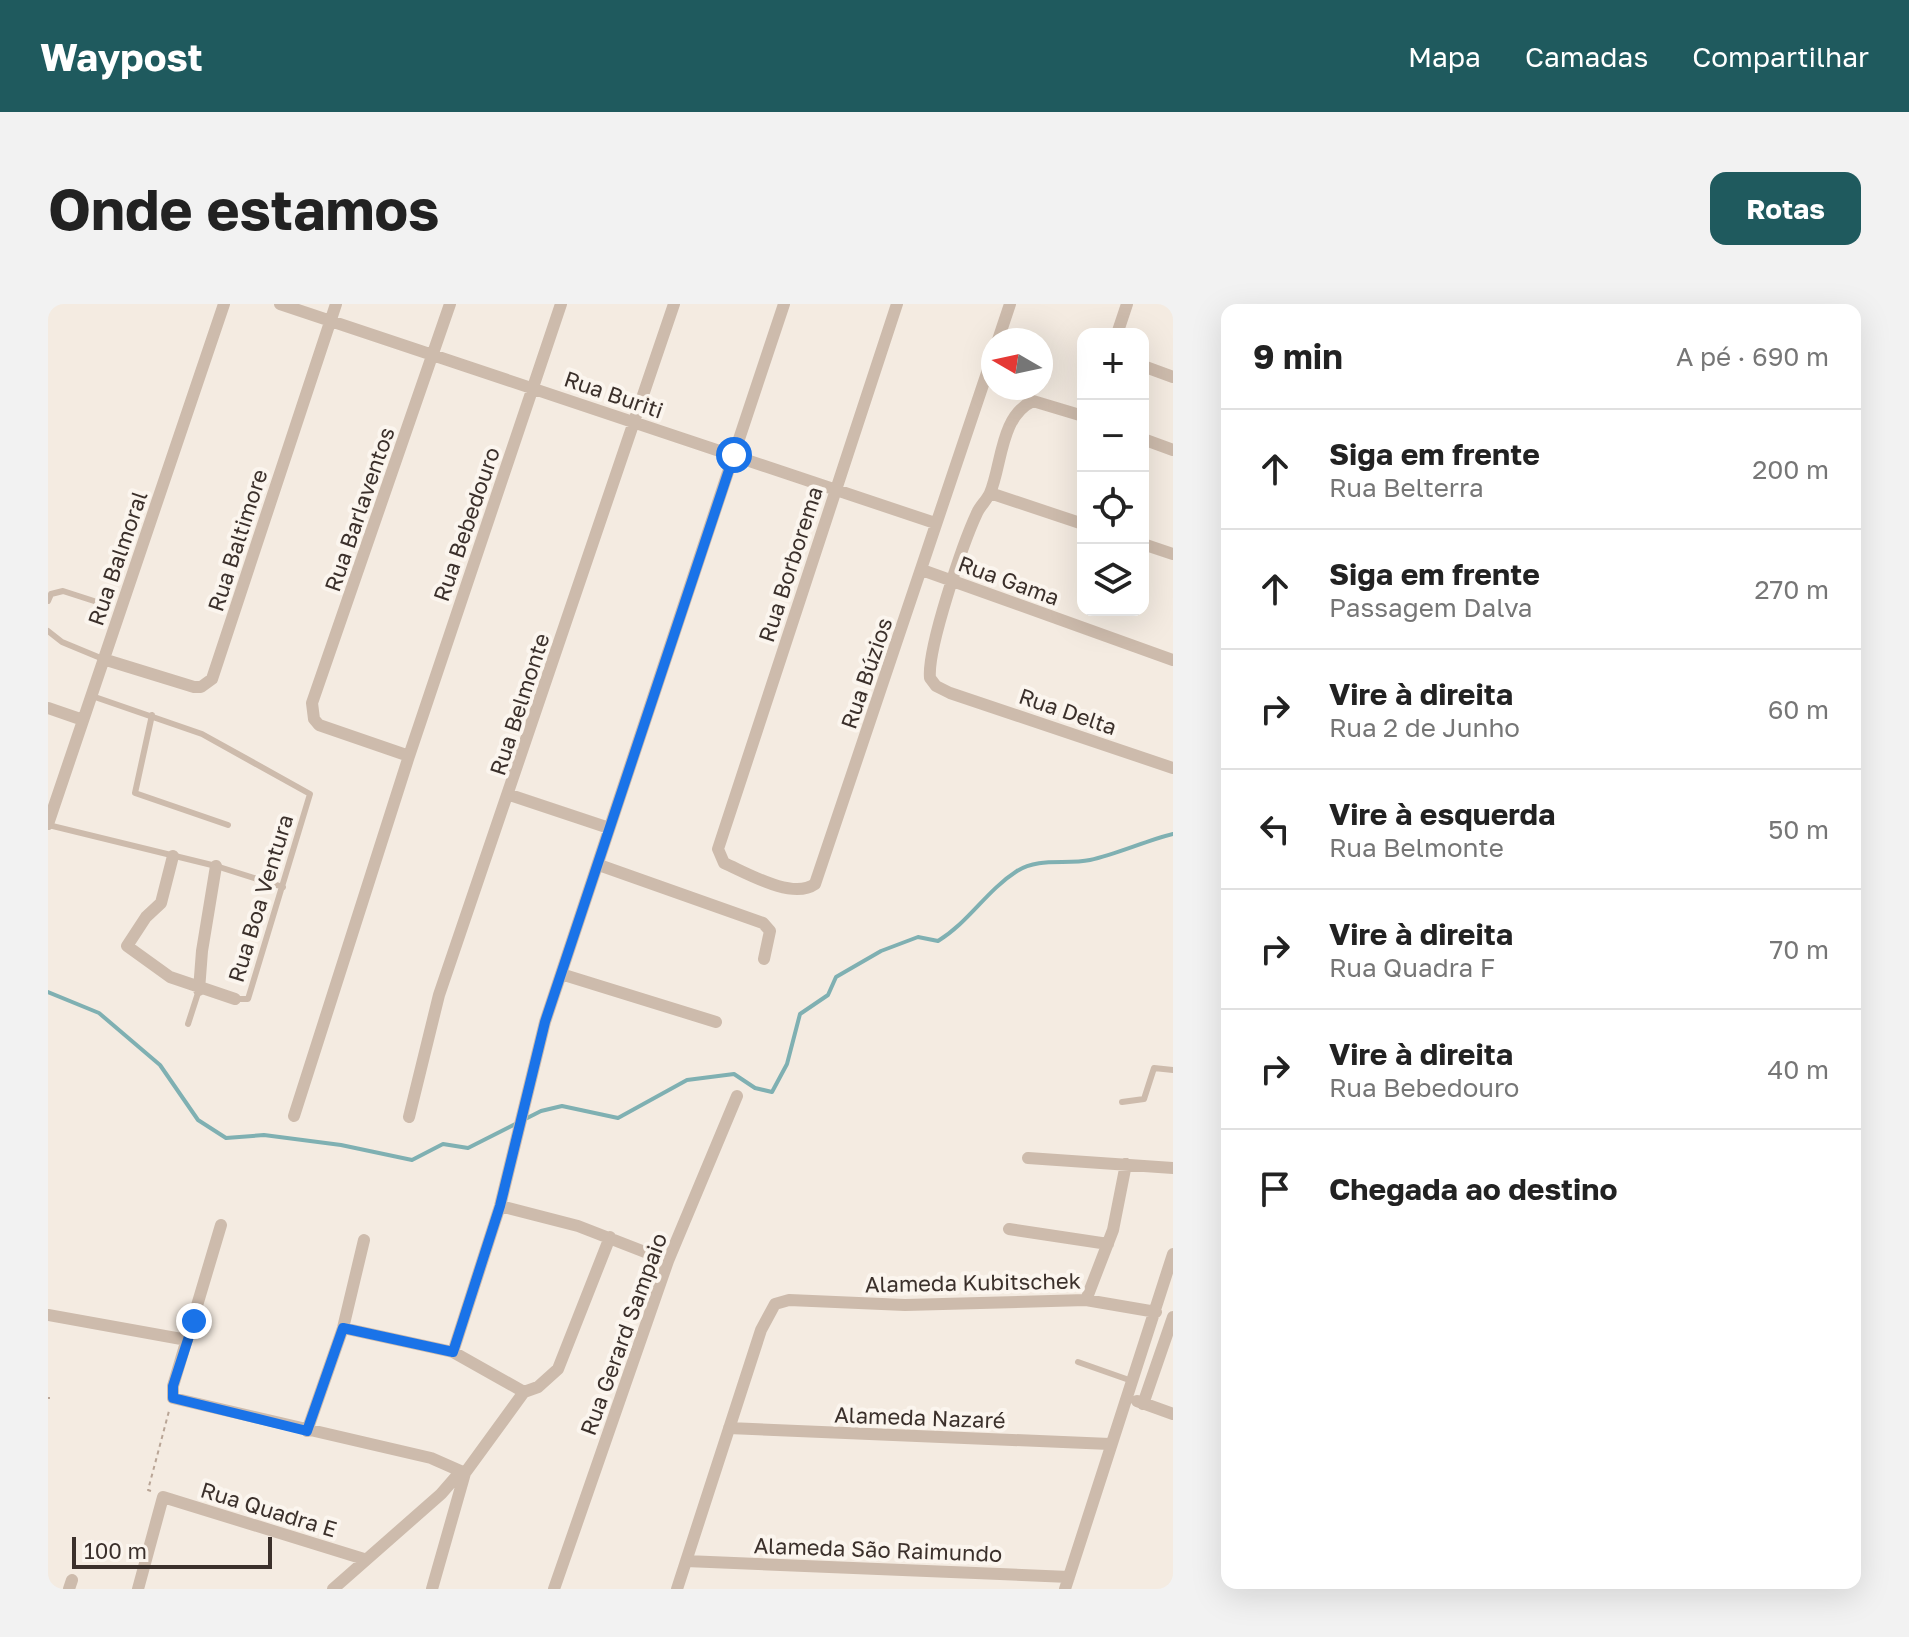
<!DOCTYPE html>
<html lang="pt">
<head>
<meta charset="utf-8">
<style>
  :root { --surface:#fff; --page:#f2f2f2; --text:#222; --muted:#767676; --line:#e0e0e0; --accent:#1f5a5e }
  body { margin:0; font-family:"Golos Text",sans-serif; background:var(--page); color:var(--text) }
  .controls { position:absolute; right:24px; top:24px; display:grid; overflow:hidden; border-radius:16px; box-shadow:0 8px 32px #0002 }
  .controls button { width:72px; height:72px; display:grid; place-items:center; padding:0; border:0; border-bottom:2px solid var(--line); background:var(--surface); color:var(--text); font:40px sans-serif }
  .compass { position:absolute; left:933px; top:24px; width:72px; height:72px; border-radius:50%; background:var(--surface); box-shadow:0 8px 32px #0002; rotate:279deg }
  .scale { position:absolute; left:24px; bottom:20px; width:200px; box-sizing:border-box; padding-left:8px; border:4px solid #3b302b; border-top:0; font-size:22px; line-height:28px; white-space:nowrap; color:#3b302b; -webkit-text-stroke:6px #fbf5ee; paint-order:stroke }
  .stop { position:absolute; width:24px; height:24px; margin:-18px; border:6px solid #1a73e8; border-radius:50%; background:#fff }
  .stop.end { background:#1a73e8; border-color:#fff; box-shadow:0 2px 8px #0008 }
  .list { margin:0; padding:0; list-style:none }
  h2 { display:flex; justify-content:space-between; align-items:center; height:104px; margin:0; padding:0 32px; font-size:34px }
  h2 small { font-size:26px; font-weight:400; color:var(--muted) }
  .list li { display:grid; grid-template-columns:52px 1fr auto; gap:24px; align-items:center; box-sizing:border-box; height:120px; padding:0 32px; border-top:2px solid var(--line) }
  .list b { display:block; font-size:30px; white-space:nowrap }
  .list p { margin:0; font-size:26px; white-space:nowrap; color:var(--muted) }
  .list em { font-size:26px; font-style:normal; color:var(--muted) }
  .icon { flex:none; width:44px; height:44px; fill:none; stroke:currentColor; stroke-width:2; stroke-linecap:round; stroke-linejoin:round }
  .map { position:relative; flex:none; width:1125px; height:1285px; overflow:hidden; border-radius:16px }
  header { display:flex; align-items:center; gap:48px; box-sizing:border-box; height:112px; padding:0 40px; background:var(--accent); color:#fff }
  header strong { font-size:38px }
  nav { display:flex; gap:44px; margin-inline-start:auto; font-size:28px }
  .intro { display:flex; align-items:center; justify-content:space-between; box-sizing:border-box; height:192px; padding:0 48px }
  h1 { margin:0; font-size:56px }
  .button { padding:20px 36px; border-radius:16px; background:var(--accent); color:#fff; font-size:28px; font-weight:700 }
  main { display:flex; gap:48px; padding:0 48px }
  aside { flex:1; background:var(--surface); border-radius:16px; box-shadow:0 8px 32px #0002 }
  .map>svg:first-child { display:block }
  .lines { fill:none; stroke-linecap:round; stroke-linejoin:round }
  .stream { stroke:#7fb0b2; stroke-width:4 }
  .path { stroke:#b9a596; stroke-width:2; stroke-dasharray:4 4; stroke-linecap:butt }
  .lane { stroke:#cdbbac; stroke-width:6 }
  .street { stroke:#cdbbac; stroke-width:12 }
  .route { stroke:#1a73e8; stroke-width:10 }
  .labels { text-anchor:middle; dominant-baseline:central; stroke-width:8; stroke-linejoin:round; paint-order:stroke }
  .street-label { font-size:22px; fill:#3b302b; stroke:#fbf5ee }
</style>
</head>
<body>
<header>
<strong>Waypost</strong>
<nav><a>Mapa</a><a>Camadas</a><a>Compartilhar</a></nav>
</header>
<div class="intro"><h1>Onde estamos</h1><a class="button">Rotas</a></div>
<main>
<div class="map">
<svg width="1125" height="1285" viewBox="0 0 1125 1285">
  <rect width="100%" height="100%" fill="#f4ebe1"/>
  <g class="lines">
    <!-- stream -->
    <path class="stream" d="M 0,688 L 51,709 L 112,761 L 150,816 L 178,834 L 216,831 L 293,841 L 364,856 L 395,840 L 420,844 L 493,807 L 514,802 L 570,814 L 639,776 L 686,770 L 707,784 L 724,788 L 739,760 L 752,710 L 780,691 L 788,673 L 833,647 L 870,633 L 890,637 C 921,618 938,587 969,567 C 991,553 1018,561 1042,556 C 1069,550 1097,537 1125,530"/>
    <!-- path -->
    <path class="path" d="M 0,1094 L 2,1094
      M 103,1187 L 100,1186 L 121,1107"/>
    <!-- lane -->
    <path class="lane" d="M 0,297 L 3,290 L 15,287 L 46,297
      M 0,327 L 14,338 L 55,355
      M 44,392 L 154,430 L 262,490 L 200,695 L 187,695
      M 104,411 L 87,489 L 180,521
      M 0,521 L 168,562 L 235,583
      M 140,720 L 151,686
      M 1074,798 L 1096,795 L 1106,764 L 1125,766
      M 1030,1058 L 1084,1077"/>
    <!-- street -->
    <path class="street" d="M 232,0 L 887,219
      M 402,0 L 264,399 L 266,415 L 271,421 L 361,452 L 513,0
      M 849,0 L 670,545 L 676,559 C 699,569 744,596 767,580 L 945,51
      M 1069,30 L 1079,0
      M 950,36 L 962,0
      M 1095,62 L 1125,73
      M 1035,112 L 985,97 C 952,112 954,161 942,189 C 939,196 932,202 929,209 C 915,239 879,345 882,374 L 888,382 L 902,389 L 1125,464
      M 1095,135 L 1125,146
      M 942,189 L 1035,220
      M 1095,240 L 1125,250
      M 874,266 L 1125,356
      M 55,355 L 146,383 L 153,383 L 164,375 L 288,0
      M 0,404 L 35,416
      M 462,491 L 561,524
      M 0,520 L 176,0
      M 125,552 L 113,599 L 98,613 L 79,642 L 122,673 L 187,695
      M 551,561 L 715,619 L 722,627 L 716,655
      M 513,670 L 668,718
      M 151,686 L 154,647 L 168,562
      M 246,812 L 361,452
      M 361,813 L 391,691 L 626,0
      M 980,854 L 1125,864
      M 452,902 L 530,922 L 620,957
      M 173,921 L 125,1082 L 125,1094 L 383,1154 L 417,1169
      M 961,925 L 1060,940
      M 1038,996 L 1065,926 L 1078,860
      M 0,1011 L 139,1036
      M 295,1024 L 405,1048 L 476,1088
      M 405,1048 L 452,902 L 497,718 L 736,0
      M 476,1088 L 490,1083 L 510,1065 L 562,933
      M 1089,1097 L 1125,1110
      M 1095,1100 L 1125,1013
      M 681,1124 L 1062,1140
      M 259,1127 L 295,1024 L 316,936
      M 638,1257 L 1021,1273
      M 21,1285 L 24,1276
      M 90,1285 L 115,1193 L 316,1255
      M 285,1285 L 393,1190 L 413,1167
      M 384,1285 L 417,1169 L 476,1088
      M 506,1285 L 620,957 L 689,792
      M 629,1285 L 713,1026 L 727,1000 L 741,996 L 857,1001 L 1038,996 L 1108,1008
      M 1017,1285 L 1125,950"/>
  </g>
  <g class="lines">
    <!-- route -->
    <path class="route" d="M 146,1017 L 125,1082 L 125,1094 L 259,1127 L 295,1024 L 405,1048 L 452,902 L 497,718 L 686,151"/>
  </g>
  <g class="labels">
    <!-- street labels -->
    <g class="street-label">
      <text transform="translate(566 90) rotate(19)">Rua Buriti</text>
      <text transform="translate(311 205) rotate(-71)">Rua Barlaventos</text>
      <text transform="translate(418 220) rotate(-71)">Rua Bebedouro</text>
      <text transform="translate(189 236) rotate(-72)">Rua Baltimore</text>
      <text transform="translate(69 254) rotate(-71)">Rua Balmoral</text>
      <text transform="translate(742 260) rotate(-72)">Rua Borborema</text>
      <text transform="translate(961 276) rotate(20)">Rua Gama</text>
      <text transform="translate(818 369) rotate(-71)">Rua Búzios</text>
      <text transform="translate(471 400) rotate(-72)">Rua Belmonte</text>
      <text transform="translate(1020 407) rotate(19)">Rua Delta</text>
      <text transform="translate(212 594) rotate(-73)">Rua Boa Ventura</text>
      <text transform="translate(925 978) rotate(-1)">Alameda Kubitschek</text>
      <text transform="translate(575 1030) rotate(-70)">Rua Gerard Sampaio</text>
      <text transform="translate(872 1113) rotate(2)">Alameda Nazaré</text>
      <text transform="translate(221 1205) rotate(17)">Rua Quadra E</text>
      <text transform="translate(830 1245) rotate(2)">Alameda São Raimundo</text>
    </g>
  </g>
</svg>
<div class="controls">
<button>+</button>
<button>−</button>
<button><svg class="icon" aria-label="locate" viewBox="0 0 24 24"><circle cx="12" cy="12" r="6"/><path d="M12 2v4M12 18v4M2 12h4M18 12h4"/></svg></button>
<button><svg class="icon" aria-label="layers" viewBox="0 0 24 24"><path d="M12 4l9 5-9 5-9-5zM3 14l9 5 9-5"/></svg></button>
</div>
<svg class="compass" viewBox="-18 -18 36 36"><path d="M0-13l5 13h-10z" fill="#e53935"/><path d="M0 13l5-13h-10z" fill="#767676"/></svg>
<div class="scale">100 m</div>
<div class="stop" style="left:686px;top:151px"></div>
<div class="stop end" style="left:146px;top:1017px"></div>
</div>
<aside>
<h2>9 min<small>A pé · 690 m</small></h2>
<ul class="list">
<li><svg class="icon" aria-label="ahead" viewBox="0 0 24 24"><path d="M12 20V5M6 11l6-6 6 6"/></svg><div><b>Siga em frente</b><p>Rua Belterra</p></div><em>200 m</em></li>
<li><svg class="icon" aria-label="ahead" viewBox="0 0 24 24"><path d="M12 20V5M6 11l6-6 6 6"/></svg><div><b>Siga em frente</b><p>Passagem Dalva</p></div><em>270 m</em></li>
<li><svg class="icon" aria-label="right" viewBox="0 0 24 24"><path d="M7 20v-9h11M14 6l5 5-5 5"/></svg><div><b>Vire à direita</b><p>Rua 2 de Junho</p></div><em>60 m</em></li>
<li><svg class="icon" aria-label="left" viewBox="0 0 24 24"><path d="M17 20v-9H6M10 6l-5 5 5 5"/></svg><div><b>Vire à esquerda</b><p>Rua Belmonte</p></div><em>50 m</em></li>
<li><svg class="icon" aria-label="right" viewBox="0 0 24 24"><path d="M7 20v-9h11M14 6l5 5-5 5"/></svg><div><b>Vire à direita</b><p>Rua Quadra F</p></div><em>70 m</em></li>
<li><svg class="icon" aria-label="right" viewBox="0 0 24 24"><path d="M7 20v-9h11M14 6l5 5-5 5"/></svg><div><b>Vire à direita</b><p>Rua Bebedouro</p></div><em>40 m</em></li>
<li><svg class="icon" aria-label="arrive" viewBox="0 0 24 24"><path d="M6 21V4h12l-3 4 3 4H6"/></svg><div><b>Chegada ao destino</b></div></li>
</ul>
</aside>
</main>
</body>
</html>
